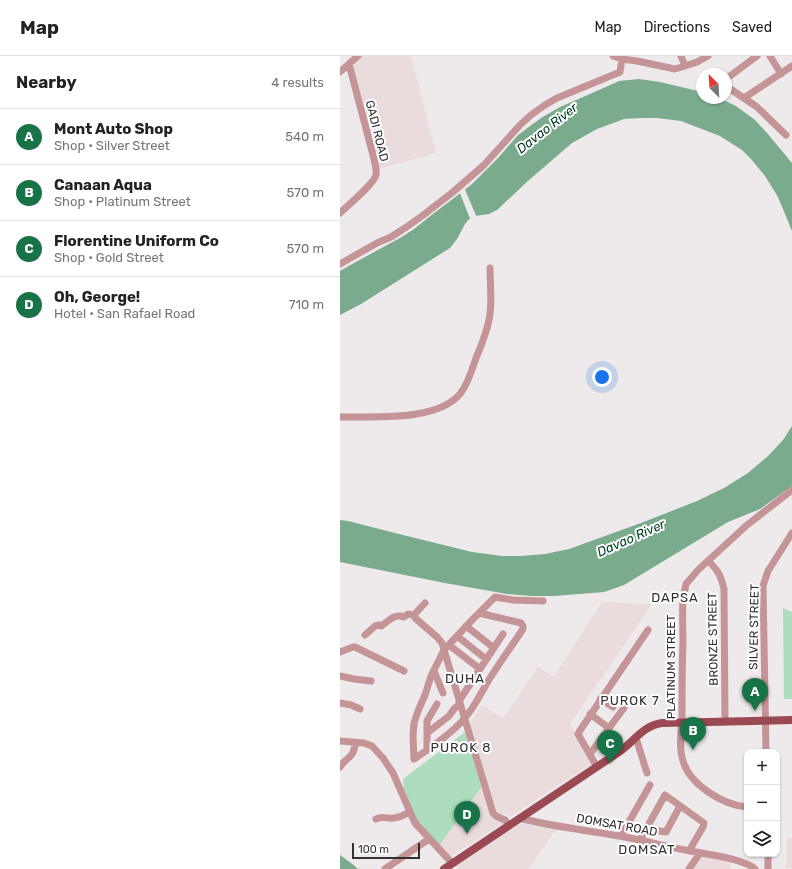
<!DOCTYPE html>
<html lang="en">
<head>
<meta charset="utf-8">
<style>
  :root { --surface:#fff; --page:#f2f2f2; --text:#222; --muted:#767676; --line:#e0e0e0; --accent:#197348 }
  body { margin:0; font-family:Rubik,sans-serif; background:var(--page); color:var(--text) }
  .controls { position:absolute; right:12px; bottom:12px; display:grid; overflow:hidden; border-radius:8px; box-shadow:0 1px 3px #0004 }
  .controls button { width:36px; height:36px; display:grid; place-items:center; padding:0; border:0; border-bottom:1px solid var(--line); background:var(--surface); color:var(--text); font:20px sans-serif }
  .compass { position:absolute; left:356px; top:12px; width:36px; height:36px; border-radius:50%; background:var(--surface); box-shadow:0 1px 3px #0004; rotate:336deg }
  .scale { position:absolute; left:12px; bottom:10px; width:68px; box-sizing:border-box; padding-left:4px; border:2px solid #323030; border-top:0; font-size:11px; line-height:14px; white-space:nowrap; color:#323030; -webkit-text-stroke:3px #fff; paint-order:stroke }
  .you { position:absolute; left:262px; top:321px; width:14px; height:14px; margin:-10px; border:3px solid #fff; border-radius:50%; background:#1a73e8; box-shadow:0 0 0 6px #1a73e833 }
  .badge { display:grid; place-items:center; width:26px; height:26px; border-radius:50%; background:var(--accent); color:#fff; font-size:13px; font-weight:700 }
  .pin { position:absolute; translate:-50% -33px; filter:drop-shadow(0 1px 2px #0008) }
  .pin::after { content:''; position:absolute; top:21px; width:14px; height:12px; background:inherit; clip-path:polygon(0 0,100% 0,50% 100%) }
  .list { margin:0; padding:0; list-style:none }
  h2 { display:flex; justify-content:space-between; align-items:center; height:52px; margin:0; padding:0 16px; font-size:17px }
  h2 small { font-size:13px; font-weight:400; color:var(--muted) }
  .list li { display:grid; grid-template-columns:26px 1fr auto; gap:12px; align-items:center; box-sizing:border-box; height:56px; padding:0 16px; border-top:1px solid var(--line) }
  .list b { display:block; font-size:15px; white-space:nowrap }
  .list p { margin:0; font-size:13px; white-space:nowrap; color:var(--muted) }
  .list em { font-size:13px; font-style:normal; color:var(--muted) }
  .icon { flex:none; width:22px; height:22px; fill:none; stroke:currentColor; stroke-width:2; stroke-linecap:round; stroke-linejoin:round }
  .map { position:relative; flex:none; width:452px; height:813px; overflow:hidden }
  header { display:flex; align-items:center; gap:24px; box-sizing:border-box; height:56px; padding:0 20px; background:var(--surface); border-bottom:1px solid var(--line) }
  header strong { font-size:19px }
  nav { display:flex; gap:22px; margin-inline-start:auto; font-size:14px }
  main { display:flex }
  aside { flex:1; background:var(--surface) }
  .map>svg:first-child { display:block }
  .built { fill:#eadcdd }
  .green { fill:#addcbe }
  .water { fill:#7bab8d }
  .pier { fill:#eee9ea }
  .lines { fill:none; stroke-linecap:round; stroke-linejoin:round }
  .minor { stroke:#c49497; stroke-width:7 }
  .major { stroke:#9b4a53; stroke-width:8 }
  .labels { text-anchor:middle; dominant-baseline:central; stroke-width:4; stroke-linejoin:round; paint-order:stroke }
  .street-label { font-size:12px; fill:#323030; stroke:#fff }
  .water-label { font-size:13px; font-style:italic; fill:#004023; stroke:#fff }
  .neighbourhood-label { font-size:13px; letter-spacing:1px; fill:#323030; stroke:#fff }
</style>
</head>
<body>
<header>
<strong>Map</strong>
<nav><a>Map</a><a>Directions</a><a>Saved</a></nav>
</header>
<main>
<aside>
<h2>Nearby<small>4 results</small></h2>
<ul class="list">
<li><span class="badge">A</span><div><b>Mont Auto Shop</b><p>Shop · Silver Street</p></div><em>540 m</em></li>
<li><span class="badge">B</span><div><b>Canaan Aqua</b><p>Shop · Platinum Street</p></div><em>570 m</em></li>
<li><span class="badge">C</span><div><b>Florentine Uniform Co</b><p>Shop · Gold Street</p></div><em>570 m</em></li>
<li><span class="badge">D</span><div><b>Oh, George!</b><p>Hotel · San Rafael Road</p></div><em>710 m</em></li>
</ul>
</aside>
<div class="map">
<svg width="452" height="813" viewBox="0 0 452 813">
  <rect width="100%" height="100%" fill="#eee9ea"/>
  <!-- built -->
  <path class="built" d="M 22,0 L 71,0 L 96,97 L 39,113 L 11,9 Z
    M 262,546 L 312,548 L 230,668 L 253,708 L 212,733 L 172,760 L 158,757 L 156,754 L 128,670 L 142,649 L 163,662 L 198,611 L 214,621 Z
    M 142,730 L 153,761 L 165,766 L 110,801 L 99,790 Z
    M 183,766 L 218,771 L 188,813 L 120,813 L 116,810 Z
    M 446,783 L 452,783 L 452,812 L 446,812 Z
    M 362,800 L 391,806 L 390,813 L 353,813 Z"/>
  <!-- green -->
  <path class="green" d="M 443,552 L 452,556 L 452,643 L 444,643 Z
    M 125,676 L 142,730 L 99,790 L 78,766 L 64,733 L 63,723 Z"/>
  <!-- water -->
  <path class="water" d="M 299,23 L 320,26 L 362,36 L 362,42 L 379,42 L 396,50 L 415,64 L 427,77 L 452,107 L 452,175 L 438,141 L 425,120 L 411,103 L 402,94 L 380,80 L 341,65 L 317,62 L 302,62 L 284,63 L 257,73 L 232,87 L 189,124 L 157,154 L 149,158 L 135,160 L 128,164 L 125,168 L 117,183 L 110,192 L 21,248 L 0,259 L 0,215 L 14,207 L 60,182 L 74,173 L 89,161 L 131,129 L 158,102 L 178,79 L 201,62 L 220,51 L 268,30 L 279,25 Z
    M 452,370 L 452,430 L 420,453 L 388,466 L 284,529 L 264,536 L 214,540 L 191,540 L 167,538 L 105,527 L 0,506 L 0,464 L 8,465 L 63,479 L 132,496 L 162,500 L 180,500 L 205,498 L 229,493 L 301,467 L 357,445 L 384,432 L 408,417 L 428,400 L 443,384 Z
    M 0,799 L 11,807 L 18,813 L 0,813 Z"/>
  <!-- pier -->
  <path class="pier" d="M 124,131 L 137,162 L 131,165 L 119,135 Z"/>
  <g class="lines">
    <!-- minor -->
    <path class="minor" d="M 273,0 L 282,3 L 297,5 L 335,13 L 345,10 L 357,6 L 368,0
      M 341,0 L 345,10
      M 430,0 L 441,18
      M 0,16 L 18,0
      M 386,23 L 417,0
      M 386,30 L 417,51 L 446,79
      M 404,42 L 452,10
      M 0,157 C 8,149 33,129 36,119 C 37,114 35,108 34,103 L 9,8
      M 0,208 L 37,187 L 51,181 L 65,172 L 82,160 L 113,136 L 144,109 L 180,69 L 191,59 L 205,49 L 217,42 L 280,16 L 282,3
      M 0,361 C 34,360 96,366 120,338 C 128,328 132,314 136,302 C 142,288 148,273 150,258 C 152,243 150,227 150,212
      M 368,505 C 378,514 381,520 384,533 L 385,666
      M 85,547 L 74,559 L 75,562 L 97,581 L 102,587 L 153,757 L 156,760 L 165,764 L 169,769
      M 126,570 L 154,592
      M 25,579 L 35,570 L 39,569 L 41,570 C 49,565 55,557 64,561 L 68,558 L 74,559
      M 117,580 L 146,603
      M 109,589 L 140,613
      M 0,596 L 13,591 L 15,591 L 64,615
      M 94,615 L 103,637
      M 0,620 L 14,623 L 31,625
      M 260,643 L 273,651
      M 119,645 L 163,578
      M 0,647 L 11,649 L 20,653
      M 250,658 L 269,672
      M 87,677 L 109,660 L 114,653 L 120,648
      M 296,682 L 307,717
      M 0,685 L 24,687 L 32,690 L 43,702 L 53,717 L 75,767 L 112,807
      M 87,693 L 87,665 L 97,648
      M 426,696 L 423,530 L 428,515 L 452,477
      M 250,698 L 269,672 L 284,652
      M 74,703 L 73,680 L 74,667 L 78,655 L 85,639 L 91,620 L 104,594 L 133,563 L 155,541 L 173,544 L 203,545
      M 74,703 C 89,693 112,677 124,663 C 134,652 140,639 147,627 C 158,609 171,591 183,573 L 183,570 L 181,567 L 139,557
      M 0,711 C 7,700 14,703 15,687
      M 257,711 L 238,678 L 239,676 L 308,574
      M 407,751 C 383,749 350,729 343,705 C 338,691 342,674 342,660 C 342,635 342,610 343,586 C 343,572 342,557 343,543 L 346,528 L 358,514 L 407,469 L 452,434
      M 180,762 C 213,771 247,774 279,780 C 304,784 327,791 351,795 C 368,799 403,802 415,813
      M 36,763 C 43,760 43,762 49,762 C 57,763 63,760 69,756
      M 306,773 L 326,776 L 340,750
      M 281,780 L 310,729
      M 300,784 L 325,739 L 364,767 L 363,771 L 349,795
      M 45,813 L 89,783
      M 349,813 L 360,797
      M 428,813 L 428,798"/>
    <!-- major -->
    <path class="major" d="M 104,813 L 279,696 C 294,686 302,670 322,667 L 452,664"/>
  </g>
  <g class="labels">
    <!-- street labels -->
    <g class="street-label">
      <text transform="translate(37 75) rotate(76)">GADI ROAD</text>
      <text transform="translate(414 571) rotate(-89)">SILVER STREET</text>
      <text transform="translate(373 583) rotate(-91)">BRONZE STREET</text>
      <text transform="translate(331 611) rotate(-90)">PLATINUM STREET</text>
      <text transform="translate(277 769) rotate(10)">DOMSAT ROAD</text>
    </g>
    <!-- water labels -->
    <g class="water-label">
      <text transform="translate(207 72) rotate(-38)">Davao River</text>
      <text transform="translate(291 482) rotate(-24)">Davao River</text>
    </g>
    <!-- neighbourhood labels -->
    <g class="neighbourhood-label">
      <text x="335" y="541">DAPSA</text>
      <text x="125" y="622">DUHA</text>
      <text x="290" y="644">PUROK 7</text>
      <text x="121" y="691">PUROK 8</text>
      <text x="307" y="793">DOMSAT</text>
    </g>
  </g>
</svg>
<div class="controls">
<button>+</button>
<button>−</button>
<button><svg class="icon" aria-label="layers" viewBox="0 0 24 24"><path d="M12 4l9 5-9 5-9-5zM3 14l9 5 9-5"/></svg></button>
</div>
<svg class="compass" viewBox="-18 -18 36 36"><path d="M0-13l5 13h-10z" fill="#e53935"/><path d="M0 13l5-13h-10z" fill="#767676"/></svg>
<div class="scale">100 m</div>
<div class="you"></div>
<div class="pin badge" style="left:415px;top:655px">A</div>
<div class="pin badge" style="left:353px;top:694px">B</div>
<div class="pin badge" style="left:270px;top:707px">C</div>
<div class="pin badge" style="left:127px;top:778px">D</div>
</div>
</main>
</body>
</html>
